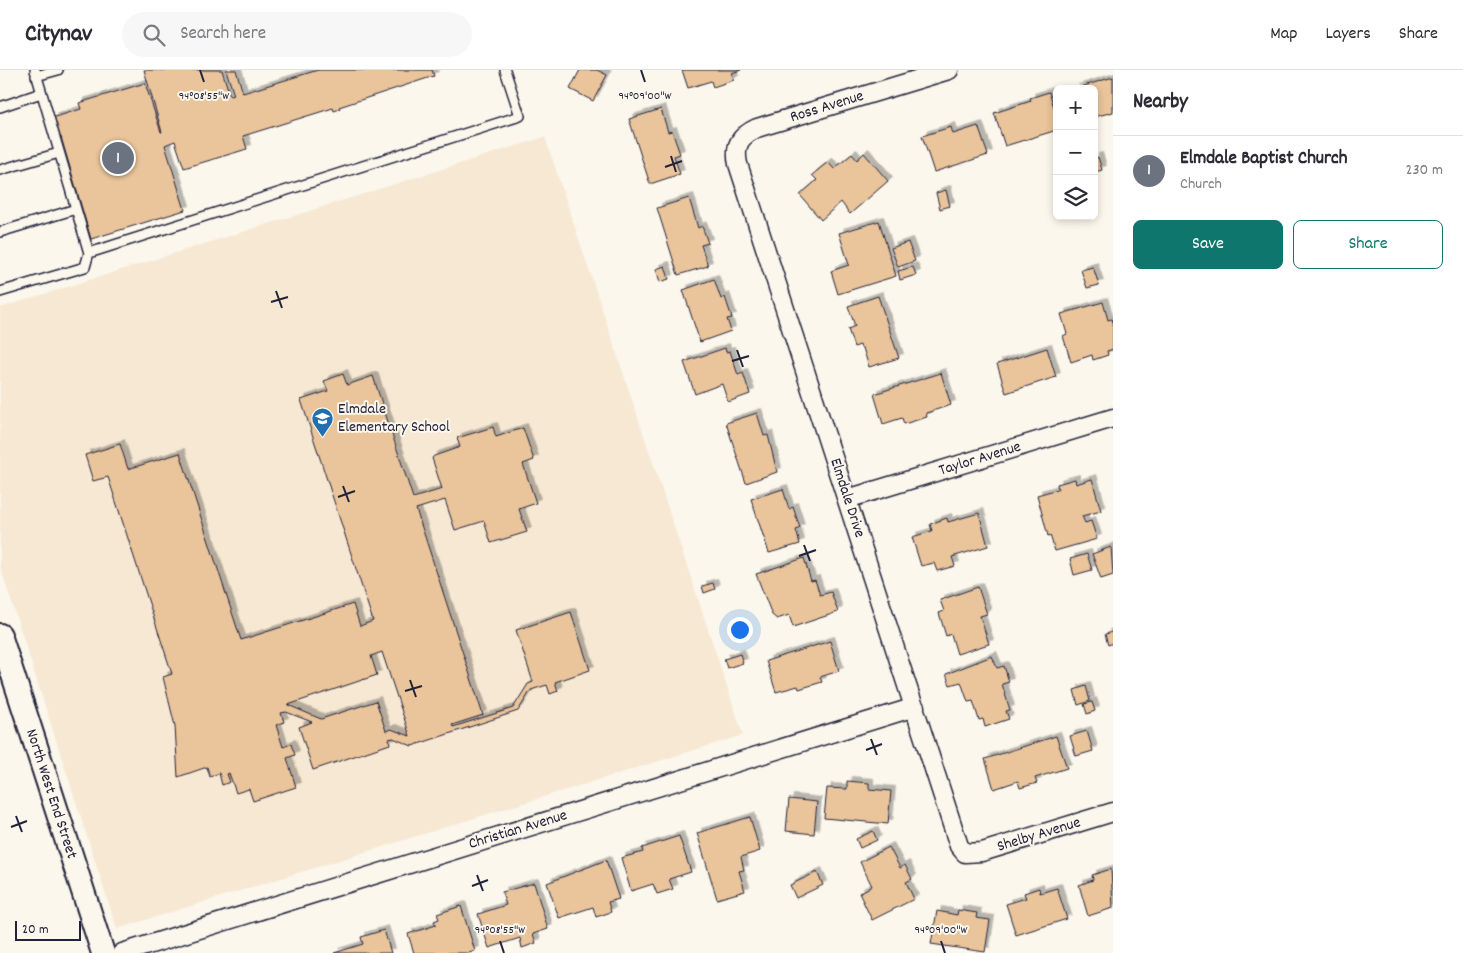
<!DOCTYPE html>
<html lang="en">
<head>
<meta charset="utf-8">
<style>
  :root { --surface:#fff; --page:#f7f7f7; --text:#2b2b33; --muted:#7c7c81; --line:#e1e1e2; --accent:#0f766e }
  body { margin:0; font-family:Dekko,sans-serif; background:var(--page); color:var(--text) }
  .controls { position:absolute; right:15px; top:15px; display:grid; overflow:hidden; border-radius:8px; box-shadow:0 2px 8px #0003 }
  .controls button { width:45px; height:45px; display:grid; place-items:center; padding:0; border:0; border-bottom:1px solid var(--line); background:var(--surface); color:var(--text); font:25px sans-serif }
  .scale { position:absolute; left:15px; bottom:12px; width:66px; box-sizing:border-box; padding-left:5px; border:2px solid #22223b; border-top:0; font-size:14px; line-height:18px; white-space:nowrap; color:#22223b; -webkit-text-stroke:4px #fbf7ec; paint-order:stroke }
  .you { position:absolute; left:739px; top:559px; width:18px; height:18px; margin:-12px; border:4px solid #fff; border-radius:50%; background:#1a73e8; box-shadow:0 0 0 8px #1a73e833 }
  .badge { display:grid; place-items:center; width:32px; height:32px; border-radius:50%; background:var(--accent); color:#fff; font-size:16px; font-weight:700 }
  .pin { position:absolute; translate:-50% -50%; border:2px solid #fff; box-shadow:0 1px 5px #0006 }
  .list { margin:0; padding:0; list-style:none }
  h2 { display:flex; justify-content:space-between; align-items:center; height:65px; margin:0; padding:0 20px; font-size:21px }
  h2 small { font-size:16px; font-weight:400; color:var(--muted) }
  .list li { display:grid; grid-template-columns:32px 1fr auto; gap:15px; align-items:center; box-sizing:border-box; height:70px; padding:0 20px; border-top:1px solid var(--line) }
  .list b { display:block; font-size:19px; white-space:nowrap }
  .list p { margin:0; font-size:16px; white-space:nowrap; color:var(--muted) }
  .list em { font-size:16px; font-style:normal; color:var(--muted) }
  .actions { display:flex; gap:10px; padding:15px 20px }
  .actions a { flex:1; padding:11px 0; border:1px solid var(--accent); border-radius:8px; text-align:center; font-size:18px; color:var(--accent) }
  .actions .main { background:var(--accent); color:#fff }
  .icon { flex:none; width:28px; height:28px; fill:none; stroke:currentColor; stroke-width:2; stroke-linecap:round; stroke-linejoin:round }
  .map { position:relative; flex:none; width:1113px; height:883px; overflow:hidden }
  header { display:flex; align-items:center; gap:30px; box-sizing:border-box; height:70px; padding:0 25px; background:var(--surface); border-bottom:1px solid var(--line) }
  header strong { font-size:24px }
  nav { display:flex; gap:28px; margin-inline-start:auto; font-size:18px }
  .search { width:350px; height:45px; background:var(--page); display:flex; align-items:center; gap:12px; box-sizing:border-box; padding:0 18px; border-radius:28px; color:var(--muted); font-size:19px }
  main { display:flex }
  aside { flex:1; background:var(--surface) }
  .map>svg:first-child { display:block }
  .built { fill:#f6e8d3 }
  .building { fill:#eac49a; stroke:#22223b; fill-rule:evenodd; filter:url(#shadow) }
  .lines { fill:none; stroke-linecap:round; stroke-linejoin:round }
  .service-casing { stroke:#22223b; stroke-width:12 }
  .minor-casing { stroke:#22223b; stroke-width:21 }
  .tertiary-casing { stroke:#22223b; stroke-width:26 }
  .service { stroke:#fbf7ec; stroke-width:9 }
  .minor { stroke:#fbf7ec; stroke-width:18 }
  .tertiary { stroke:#fbf7ec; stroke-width:22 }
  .ticks { fill:none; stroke:#22223b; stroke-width:2 }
  .labels { text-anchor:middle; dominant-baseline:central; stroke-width:4; stroke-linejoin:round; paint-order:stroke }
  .street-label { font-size:16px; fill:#22223b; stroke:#fbf7ec }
  .poi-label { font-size:16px; fill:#22223b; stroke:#fbf7ec; text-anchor:start }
  .ticks-label { font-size:12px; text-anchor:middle; fill:#22223b; stroke:#fbf7ec; stroke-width:4; stroke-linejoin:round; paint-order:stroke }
</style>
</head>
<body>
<header>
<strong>Citynav</strong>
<div class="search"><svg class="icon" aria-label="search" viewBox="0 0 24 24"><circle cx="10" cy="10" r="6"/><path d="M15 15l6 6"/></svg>Search here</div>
<nav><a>Map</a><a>Layers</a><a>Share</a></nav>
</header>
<main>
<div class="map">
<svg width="1113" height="883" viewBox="0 0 1113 883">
  <defs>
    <filter id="shadow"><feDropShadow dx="4.5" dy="-4.5" stdDeviation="0" flood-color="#0004"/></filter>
  </defs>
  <rect width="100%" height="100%" fill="#fbf7ec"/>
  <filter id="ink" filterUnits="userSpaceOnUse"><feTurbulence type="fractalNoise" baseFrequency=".02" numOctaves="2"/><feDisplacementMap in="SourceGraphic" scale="10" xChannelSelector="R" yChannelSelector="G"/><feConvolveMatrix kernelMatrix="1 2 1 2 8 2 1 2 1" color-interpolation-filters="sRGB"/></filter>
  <g filter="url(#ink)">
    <!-- built -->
    <path class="built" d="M 545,67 L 743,665 L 117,859 L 0,496 L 0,238 Z"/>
    <!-- building -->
    <path class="building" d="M 144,0 L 222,0 L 230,26 L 234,25 L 226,0 L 236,0 L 243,23 L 318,0 L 432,0 L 434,6 L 339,37 L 340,39 L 334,41 L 333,38 L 243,66 L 247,79 L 184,98 L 175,71 L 165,75 L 185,140 L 91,169 L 61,67 L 59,68 L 52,48 L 81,39 L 79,33 L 145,13 L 161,62 L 162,62 Z
      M 580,0 L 597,0 L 607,5 L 593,31 L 570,19 Z
      M 682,0 L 741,0 L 732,3 L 734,10 L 713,17 L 711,11 L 688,18 Z
      M 1113,7 L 1113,42 L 1094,47 L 1094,19 L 1074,19 Z
      M 1049,22 L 1057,46 L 1057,60 L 1005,76 L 994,43 L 1031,31 L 1030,28 Z
      M 661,39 L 668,62 L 672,61 L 680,84 L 674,86 L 680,104 L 650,114 L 629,49 Z
      M 978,56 L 988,85 L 934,102 L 922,66 L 951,57 L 953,64 Z
      M 864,83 L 888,111 L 850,144 L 841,132 L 821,150 L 800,125 L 817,110 L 812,105 L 828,92 L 834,99 L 852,84 L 857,90 Z
      M 1098,87 L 1102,100 L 1095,102 L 1094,88 Z
      M 946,120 L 950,136 L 940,139 L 936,123 Z
      M 689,128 L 698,158 L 702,156 L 708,173 L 701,175 L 708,196 L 678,205 L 657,138 Z
      M 879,151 L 896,206 L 838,224 L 831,201 L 849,195 L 839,163 Z
      M 908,172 L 915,191 L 898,197 L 891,178 Z
      M 665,196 L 669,209 L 660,212 L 656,199 Z
      M 913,197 L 916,205 L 900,210 L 898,201 Z
      M 1093,197 L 1099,215 L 1087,218 L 1081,200 Z
      M 714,209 L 721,229 L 725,227 L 732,248 L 727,249 L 731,261 L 700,272 L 683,220 Z
      M 878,226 L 899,288 L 869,297 L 863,278 L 861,278 L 860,275 L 854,277 L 848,259 L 855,256 L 848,236 Z
      M 1103,232 L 1108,250 L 1112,249 L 1113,252 L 1113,279 L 1107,281 L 1108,285 L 1093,290 L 1092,285 L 1071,292 L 1063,266 L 1067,264 L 1061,244 Z
      M 725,278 L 726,282 L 730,281 L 738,305 L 743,303 L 750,324 L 728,332 L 722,314 L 695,324 L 684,292 Z
      M 1047,278 L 1056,307 L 1006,323 L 997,294 Z
      M 941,303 L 951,335 L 926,343 L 927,347 L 904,354 L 902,348 L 883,354 L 874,324 Z
      M 343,304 L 347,315 L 373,306 L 413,428 L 442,419 L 432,388 L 434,386 L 460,377 L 457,368 L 493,357 L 496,367 L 523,358 L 534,390 L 523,394 L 536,433 L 519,439 L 527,462 L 491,473 L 484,451 L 455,460 L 445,430 L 416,439 L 483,645 L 452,655 L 453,657 L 513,638 L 528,614 L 533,612 L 516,560 L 571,542 L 590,600 L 555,612 L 558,621 L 550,624 L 547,615 L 531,620 L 518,641 L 412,676 L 393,668 L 389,669 L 390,674 L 313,700 L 299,657 L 312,652 L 286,642 L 281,643 L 284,652 L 276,655 L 283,677 L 291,674 L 295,685 L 287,688 L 296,717 L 253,731 L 249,719 L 236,723 L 229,703 L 227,704 L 230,712 L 222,715 L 219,703 L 210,707 L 207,697 L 178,707 L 175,656 L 163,607 L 172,604 L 108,407 L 93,411 L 85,385 L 120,374 L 128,399 L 180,383 L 241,570 L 353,534 L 360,556 L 373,551 L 301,330 L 328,321 L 324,311 ZM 382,582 L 410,666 L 391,659 L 386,661 L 376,631 L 321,649 L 288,635 L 377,605 L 371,586 Z
      M 757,343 L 764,366 L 768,365 L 777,402 L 746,413 L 726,353 Z
      M 1075,409 L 1076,414 L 1092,409 L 1101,441 L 1082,446 L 1085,453 L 1091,451 L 1097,469 L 1055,481 L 1050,465 L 1048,466 L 1037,425 L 1058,419 L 1057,414 Z
      M 783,419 L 789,439 L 793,437 L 800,458 L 796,460 L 800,474 L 769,483 L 751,429 Z
      M 979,443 L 988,476 L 952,487 L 955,496 L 937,501 L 934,493 L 921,496 L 912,467 L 932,461 L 930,454 L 947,448 L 948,452 Z
      M 1111,477 L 1113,505 L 1101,509 L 1092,484 Z
      M 1087,484 L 1092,500 L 1074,505 L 1070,489 Z
      M 804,488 L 811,511 L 815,510 L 820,525 L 831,522 L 838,542 L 793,557 L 789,545 L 777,549 L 772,545 L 756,504 Z
      M 713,513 L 715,519 L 704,523 L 702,516 Z
      M 978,517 L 987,544 L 980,546 L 989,574 L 957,584 L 951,564 L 946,566 L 939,543 L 944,541 L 940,530 Z
      M 1113,562 L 1113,573 L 1108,575 L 1105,564 Z
      M 830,571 L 839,601 L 820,607 L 822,612 L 799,619 L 798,616 L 776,622 L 766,591 Z
      M 740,584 L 743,593 L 727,598 L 724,589 Z
      M 992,586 L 997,598 L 1004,596 L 1009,612 L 1002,614 L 1010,640 L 1006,641 L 1009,649 L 985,657 L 983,649 L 979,650 L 973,631 L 968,632 L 961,612 L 950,615 L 946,604 Z
      M 1086,616 L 1090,631 L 1078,635 L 1074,620 Z
      M 1092,632 L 1095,641 L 1087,644 L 1084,634 Z
      M 1087,661 L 1093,681 L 1076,686 L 1070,666 Z
      M 1056,666 L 1067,698 L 1035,708 L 1037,713 L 1020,718 L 1018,711 L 994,719 L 985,689 Z
      M 847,711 L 869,713 L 869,719 L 891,721 L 888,754 L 824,748 L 827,718 L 847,719 Z
      M 789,729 L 817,732 L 814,764 L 786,761 Z
      M 750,747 L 760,781 L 741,787 L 744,800 L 739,801 L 745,821 L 717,829 L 697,763 Z
      M 873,761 L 877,770 L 860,778 L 856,769 Z
      M 679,766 L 691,802 L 669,809 L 673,819 L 657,824 L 653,814 L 631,821 L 621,788 L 643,782 L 642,778 Z
      M 889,777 L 900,798 L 905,795 L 912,809 L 906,812 L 914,829 L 872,850 L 859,823 L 872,816 L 860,792 Z
      M 606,790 L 619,829 L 608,832 L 611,842 L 596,847 L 593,837 L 559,848 L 547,813 Z
      M 1111,799 L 1113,838 L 1088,846 L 1079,815 L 1093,810 L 1092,805 Z
      M 817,802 L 823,815 L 796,828 L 790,815 Z
      M 534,813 L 548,859 L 533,864 L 536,873 L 522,878 L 520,868 L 489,878 L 478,844 L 506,835 L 502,822 Z
      M 1039,818 L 1040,823 L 1057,818 L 1067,849 L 1016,865 L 1006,834 L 1026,828 L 1024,823 Z
      M 461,836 L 475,881 L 469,883 L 414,883 L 408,864 L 436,855 L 434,851 L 439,849 L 437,844 Z
      M 958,840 L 977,843 L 976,848 L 990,850 L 985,882 L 931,874 L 937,841 L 957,845 Z
      M 384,860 L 391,883 L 334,883 L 363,874 L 361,867 Z"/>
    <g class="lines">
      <defs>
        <path id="service" d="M 36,6 L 58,0
          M 0,37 L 41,23
          M 0,100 L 59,83
          M 0,162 L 76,139
          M 89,183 L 520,46 L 505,0
          M 0,222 L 85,197 L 89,183 L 35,0"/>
        <path id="minor" d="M 949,0 L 757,58 C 740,66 734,75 738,94 L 959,776 L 965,783 L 982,782 L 1113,742
          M 847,429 L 1113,348
          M 122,883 L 915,637"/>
        <path id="tertiary" d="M 0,565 L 103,883"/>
      </defs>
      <!-- service casing -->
      <use href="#service" class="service-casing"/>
      <!-- minor casing -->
      <use href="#minor" class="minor-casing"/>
      <!-- tertiary casing -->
      <use href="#tertiary" class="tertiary-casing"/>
      <!-- service -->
      <use href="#service" class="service"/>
      <!-- minor -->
      <use href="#minor" class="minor"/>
      <!-- tertiary -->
      <use href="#tertiary" class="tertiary"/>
    </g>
  </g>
  <!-- ticks -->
  <path class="ticks" d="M 200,0 L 204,12M 641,0 L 645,12M 671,86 L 676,102M 665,97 L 682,91M 276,221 L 282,238M 271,232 L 288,227M 737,280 L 743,297M 732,291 L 749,286M 343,416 L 349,432M 338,427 L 355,421M 804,475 L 810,491M 799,486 L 816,480M 410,610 L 416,627M 405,621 L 422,616M 871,669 L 877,685M 866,680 L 882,674M 16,746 L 22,762M 11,757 L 27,751M 477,805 L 483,821M 472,816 L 488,810M 500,871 L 504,883M 941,871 L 945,883"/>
  <!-- icons -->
  <defs>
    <symbol id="school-pin" viewBox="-11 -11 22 30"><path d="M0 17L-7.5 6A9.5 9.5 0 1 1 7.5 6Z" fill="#1f6fb2" stroke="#fbf7ec"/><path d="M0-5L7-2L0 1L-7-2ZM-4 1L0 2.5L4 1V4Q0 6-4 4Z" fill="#fff"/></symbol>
  </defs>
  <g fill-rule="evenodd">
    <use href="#school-pin" x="310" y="336" width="25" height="34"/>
  </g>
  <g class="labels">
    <!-- street labels -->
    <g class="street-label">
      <text transform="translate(827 37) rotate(-17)">Ross Avenue</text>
      <text transform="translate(980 389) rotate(-17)">Taylor Avenue</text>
      <text transform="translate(847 428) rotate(72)">Elmdale Drive</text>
      <text transform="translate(51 724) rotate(72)">North West End Street</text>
      <text transform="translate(518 760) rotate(-17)">Christian Avenue</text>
      <text transform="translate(1039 765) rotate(-17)">Shelby Avenue</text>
    </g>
    <!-- poi labels -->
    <g class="poi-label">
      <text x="338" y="339">Elmdale<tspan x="338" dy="18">Elementary School</tspan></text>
    </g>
  </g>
  <g class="ticks-label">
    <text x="204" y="29">94°08'55"W</text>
    <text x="645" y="29">94°09'00"W</text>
    <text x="500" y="863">94°08'55"W</text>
    <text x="941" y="863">94°09'00"W</text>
  </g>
</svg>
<div class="controls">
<button>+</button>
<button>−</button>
<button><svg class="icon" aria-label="layers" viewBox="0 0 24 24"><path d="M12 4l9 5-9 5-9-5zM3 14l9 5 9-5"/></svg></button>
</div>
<div class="scale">20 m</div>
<div class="you"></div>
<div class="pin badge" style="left:118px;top:88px;background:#6b7280">1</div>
</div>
<aside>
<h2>Nearby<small></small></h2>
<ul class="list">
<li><span class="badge" style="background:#6b7280">1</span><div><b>Elmdale Baptist Church</b><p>Church</p></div><em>230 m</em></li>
</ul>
<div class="actions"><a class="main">Save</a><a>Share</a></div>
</aside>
</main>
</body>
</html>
